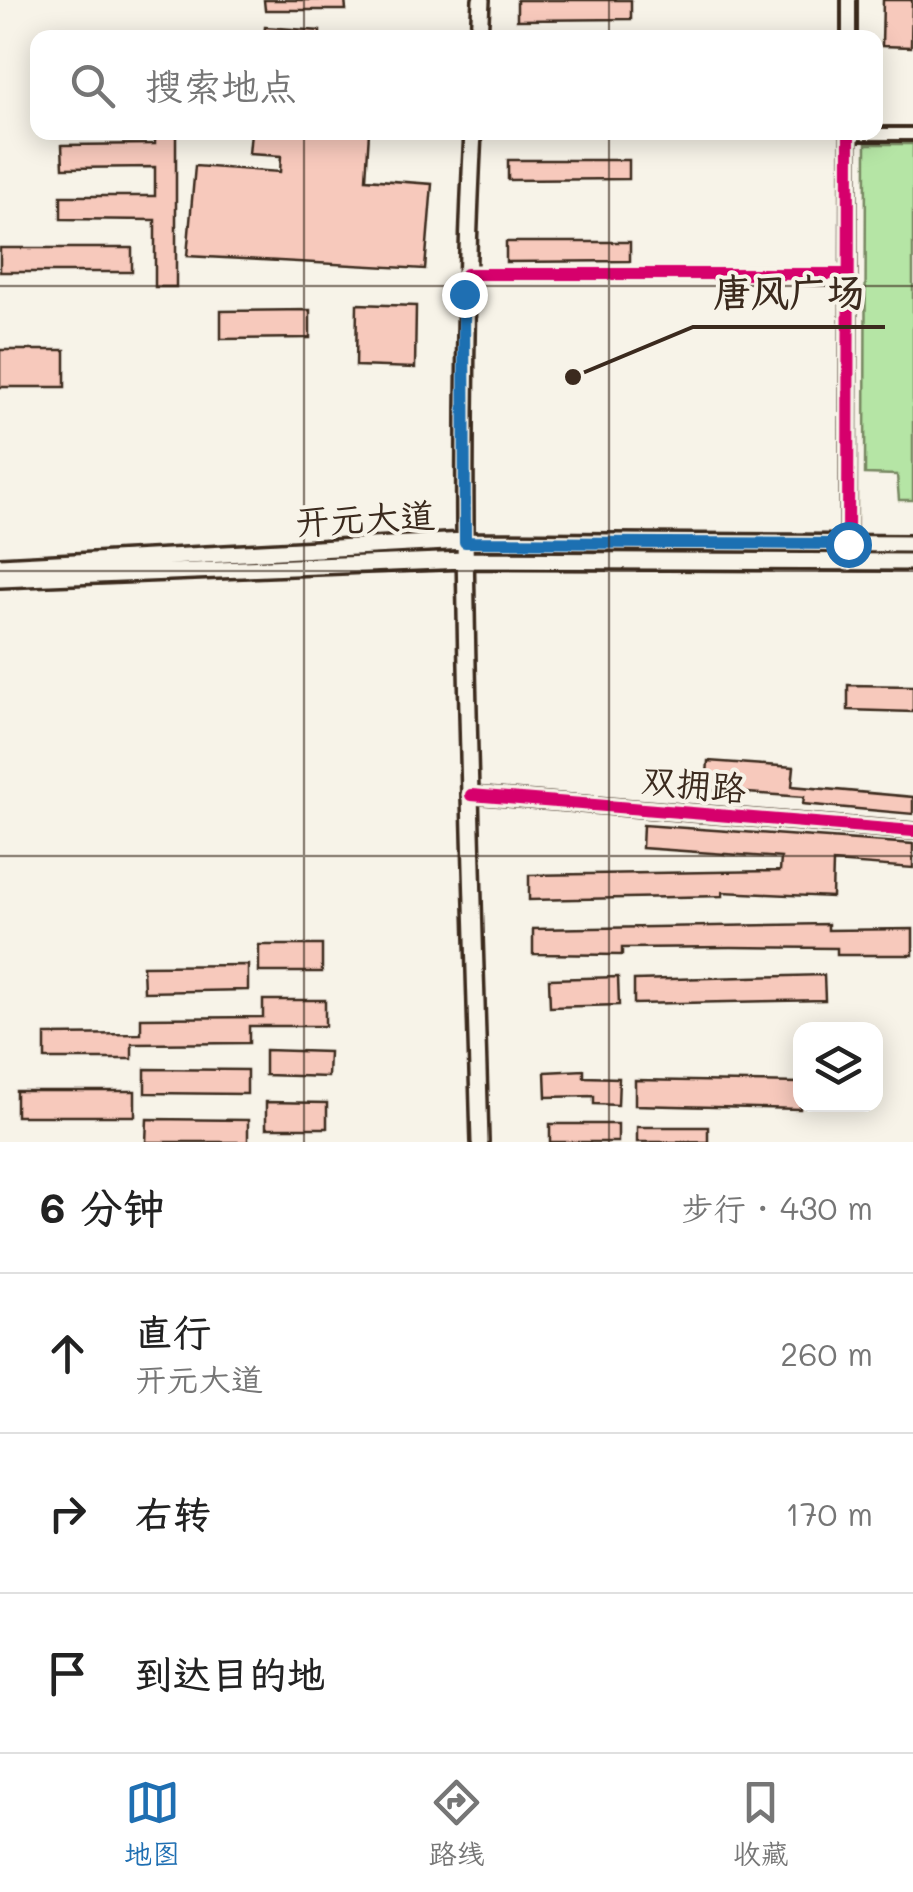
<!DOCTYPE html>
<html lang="zh">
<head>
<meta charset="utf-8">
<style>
  :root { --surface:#fff; --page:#f2f2f2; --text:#222; --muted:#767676; --line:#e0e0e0; --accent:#1f6fb2 }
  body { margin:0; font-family:Mali,"LXGW WenKai TC",sans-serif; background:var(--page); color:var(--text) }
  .controls { position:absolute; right:30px; bottom:30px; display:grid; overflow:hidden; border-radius:20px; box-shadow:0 5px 25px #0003 }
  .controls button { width:90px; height:90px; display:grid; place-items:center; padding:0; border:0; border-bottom:2px solid var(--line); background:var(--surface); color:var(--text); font:50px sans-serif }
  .stop { position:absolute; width:30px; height:30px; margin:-22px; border:8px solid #1f6fb2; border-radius:50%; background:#fff }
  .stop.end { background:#1f6fb2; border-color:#fff; box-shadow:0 2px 10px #0008 }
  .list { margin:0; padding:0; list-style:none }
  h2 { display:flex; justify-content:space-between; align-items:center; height:130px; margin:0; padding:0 40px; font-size:42px }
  h2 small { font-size:32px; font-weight:400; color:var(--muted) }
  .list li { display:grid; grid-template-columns:65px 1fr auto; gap:30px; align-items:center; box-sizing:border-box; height:160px; padding:0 40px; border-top:2px solid var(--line) }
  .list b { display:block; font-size:38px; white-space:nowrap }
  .list p { margin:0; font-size:32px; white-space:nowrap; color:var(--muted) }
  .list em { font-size:32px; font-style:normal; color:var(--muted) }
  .icon { flex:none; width:55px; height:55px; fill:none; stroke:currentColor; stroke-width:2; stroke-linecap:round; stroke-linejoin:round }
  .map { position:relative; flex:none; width:913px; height:1142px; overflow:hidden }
  .search { position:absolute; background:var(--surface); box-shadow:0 5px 25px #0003; left:30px; right:30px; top:30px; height:110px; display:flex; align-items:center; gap:25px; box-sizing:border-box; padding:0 35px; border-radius:20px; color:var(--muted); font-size:38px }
  .sheet { height:610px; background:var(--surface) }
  nav { display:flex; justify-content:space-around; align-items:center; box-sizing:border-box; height:140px; border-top:2px solid var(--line); background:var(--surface); font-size:28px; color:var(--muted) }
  nav a { display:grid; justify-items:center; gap:5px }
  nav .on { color:var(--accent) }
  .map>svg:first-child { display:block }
  .green { fill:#b5e5a5; stroke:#788862; stroke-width:2.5 }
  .building { fill:#f7c9bc; stroke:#3b2a1e; stroke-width:2.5 }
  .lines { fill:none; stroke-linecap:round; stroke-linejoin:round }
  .minor-casing { stroke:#3b2a1e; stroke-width:18 }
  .tertiary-casing { stroke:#3b2a1e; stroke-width:20 }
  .secondary-casing { stroke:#3b2a1e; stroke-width:22 }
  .minor { stroke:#f7f3e8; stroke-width:10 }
  .tertiary { stroke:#f7f3e8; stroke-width:12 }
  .secondary { stroke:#f7f3e8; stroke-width:15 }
  .cycleway-casing { stroke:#f7f3e8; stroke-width:19 }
  .cycleway { stroke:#d6006c; stroke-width:12 }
  .route { stroke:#1f6fb2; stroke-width:12 }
  .grid { fill:none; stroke:#3b2a1e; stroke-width:2.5; stroke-opacity:0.55 }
  .labels { text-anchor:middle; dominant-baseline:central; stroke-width:8; stroke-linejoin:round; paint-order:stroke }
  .street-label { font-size:35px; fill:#3b2a1e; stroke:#f7f3e8 }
  .leader { fill:none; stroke:#3b2a1e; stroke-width:4 }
  .callout-dot { fill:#3b2a1e; stroke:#f7f3e8; stroke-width:4 }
  .callout-label { font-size:38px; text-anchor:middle; font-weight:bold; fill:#3b2a1e; stroke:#f7f3e8; stroke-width:8; stroke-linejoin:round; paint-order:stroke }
</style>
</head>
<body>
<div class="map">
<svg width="913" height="1142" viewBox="0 0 913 1142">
  <rect width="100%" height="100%" fill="#f7f3e8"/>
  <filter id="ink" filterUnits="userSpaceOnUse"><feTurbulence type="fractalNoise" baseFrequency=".01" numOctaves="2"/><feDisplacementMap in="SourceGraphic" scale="20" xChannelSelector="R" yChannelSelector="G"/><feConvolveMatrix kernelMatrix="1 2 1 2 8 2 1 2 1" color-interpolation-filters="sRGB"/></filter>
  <g filter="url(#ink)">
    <!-- green -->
    <path class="green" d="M 866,144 L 913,144 L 913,500 L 899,500 L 897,475 L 865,474 Z"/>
    <!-- building -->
    <path class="building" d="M 264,0 L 345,0 L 346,10 L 265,10 Z
      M 517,0 L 631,0 L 631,19 L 517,20 Z
      M 883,0 L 912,0 L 911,47 L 882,46 Z
      M 265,27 L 320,31 L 320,38 L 264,38 Z
      M 155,132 L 176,132 L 176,287 L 155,287 L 155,220 L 61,219 L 61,196 L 155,196 L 155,167 L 63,168 L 62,145 L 155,144 Z
      M 251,132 L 369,132 L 366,179 L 432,184 L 425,269 L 187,256 L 195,166 L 280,172 L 281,156 L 249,154 Z
      M 508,160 L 629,160 L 629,179 L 508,180 Z
      M 506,242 L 630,242 L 630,261 L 506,262 Z
      M 0,248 L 132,248 L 132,272 L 0,272 Z
      M 357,304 L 416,306 L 415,368 L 356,366 Z
      M 310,310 L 310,338 L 221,339 L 221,311 Z
      M 0,350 L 65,350 L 65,387 L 0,387 Z
      M 848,685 L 913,686 L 913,712 L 848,710 Z
      M 708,761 L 794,767 L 792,786 L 913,797 L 913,814 L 803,804 L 804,797 L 706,790 Z
      M 643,825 L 913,844 L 913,868 L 833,862 L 832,897 L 723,892 L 723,896 L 529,900 L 529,875 L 780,871 L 781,858 L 642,848 Z
      M 828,924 L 828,930 L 913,929 L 913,955 L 837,955 L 837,948 L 731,947 L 622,948 L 622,955 L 533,954 L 533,929 Z
      M 259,945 L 322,945 L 322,972 L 259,972 Z
      M 248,965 L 248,990 L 144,992 L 143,966 Z
      M 824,975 L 825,1000 L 634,1004 L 634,980 Z
      M 618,977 L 619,1005 L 550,1007 L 549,979 Z
      M 263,1000 L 325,1000 L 325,1026 L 249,1026 L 249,1043 L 132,1044 L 132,1059 L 45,1059 L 45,1035 L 141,1034 L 141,1018 L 263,1017 Z
      M 265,1050 L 329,1052 L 328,1077 L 265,1075 Z
      M 145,1069 L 247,1070 L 247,1094 L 145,1093 Z
      M 584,1070 L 584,1077 L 619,1078 L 618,1105 L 594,1104 L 594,1096 L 546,1097 L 545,1072 Z
      M 635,1080 L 800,1083 L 800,1109 L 635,1105 Z
      M 16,1091 L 135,1091 L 135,1116 L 16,1116 Z
      M 266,1102 L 327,1103 L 327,1128 L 266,1128 Z
      M 147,1119 L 248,1120 L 248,1142 L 146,1142 Z
      M 550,1124 L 618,1124 L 618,1142 L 550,1142 Z
      M 637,1127 L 708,1127 L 708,1142 L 637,1142 Z"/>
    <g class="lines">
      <defs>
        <path id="minor" d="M 849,134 L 913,134
          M 466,274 L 848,274"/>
        <path id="tertiary" d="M 849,38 L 849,0
          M 848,561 L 849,132
          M 471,795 L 913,831"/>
        <path id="secondary" d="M 479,38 L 481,0
          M 473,132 C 455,469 471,806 480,1142
          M 0,566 L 465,541 L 913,544
          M 0,579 L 464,560 L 913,562"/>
      </defs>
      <!-- minor casing -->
      <use href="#minor" class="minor-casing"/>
      <!-- tertiary casing -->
      <use href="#tertiary" class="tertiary-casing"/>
      <!-- secondary casing -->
      <use href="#secondary" class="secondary-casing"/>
      <!-- minor -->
      <use href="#minor" class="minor"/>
      <!-- tertiary -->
      <use href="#tertiary" class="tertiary"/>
      <!-- secondary -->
      <use href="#secondary" class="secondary"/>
      <defs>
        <path id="cycleway" d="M 466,274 L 848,274
          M 848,561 L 849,132
          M 471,795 L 913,831"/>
      </defs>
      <!-- cycleway casing -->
      <use href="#cycleway" class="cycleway-casing"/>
      <!-- cycleway -->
      <use href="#cycleway" class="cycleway"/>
    </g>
  </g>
  <g class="lines" filter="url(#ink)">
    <!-- route -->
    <path class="route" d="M 464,294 L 465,542 L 848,544"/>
  </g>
  <!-- grid -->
  <path class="grid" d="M 304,0 L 304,38M 609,0 L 609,38M 304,132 L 304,1142M 609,132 L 609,1142M 0,286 L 913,286M 0,571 L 913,571M 0,856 L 913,856"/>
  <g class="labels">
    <!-- street labels -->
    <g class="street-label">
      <text transform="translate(365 517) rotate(-3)">开元大道</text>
      <text transform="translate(694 783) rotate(5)">双拥路</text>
    </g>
  </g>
  <!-- callouts -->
  <path class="leader" d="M573 377L693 327H885"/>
  <circle class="callout-dot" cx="573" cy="377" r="10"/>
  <g class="callout-label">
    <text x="789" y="306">唐风广场</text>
  </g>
</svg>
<div class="controls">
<button><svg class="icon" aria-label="layers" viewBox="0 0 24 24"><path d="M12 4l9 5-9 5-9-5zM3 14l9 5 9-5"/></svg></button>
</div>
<div class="stop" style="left:848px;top:544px"></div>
<div class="stop end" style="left:464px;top:294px"></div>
<div class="search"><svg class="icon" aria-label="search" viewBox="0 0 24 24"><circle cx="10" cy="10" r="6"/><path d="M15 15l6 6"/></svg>搜索地点</div>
</div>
<section class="sheet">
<h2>6 分钟<small>步行 · 430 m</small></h2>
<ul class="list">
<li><svg class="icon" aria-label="ahead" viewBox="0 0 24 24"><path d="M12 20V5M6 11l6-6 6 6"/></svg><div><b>直行</b><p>开元大道</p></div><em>260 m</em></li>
<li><svg class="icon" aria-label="right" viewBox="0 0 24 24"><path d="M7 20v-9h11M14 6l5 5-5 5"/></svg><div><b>右转</b></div><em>170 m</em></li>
<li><svg class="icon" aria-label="arrive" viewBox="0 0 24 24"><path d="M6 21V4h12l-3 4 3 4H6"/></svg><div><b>到达目的地</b></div></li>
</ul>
</section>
<nav>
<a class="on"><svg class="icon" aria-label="map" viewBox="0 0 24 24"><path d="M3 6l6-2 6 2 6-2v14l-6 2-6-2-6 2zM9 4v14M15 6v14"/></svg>地图</a>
<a><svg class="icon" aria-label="directions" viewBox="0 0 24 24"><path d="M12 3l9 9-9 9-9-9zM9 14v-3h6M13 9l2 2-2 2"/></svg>路线</a>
<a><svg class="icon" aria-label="saved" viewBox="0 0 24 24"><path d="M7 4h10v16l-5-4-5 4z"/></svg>收藏</a>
</nav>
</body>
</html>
